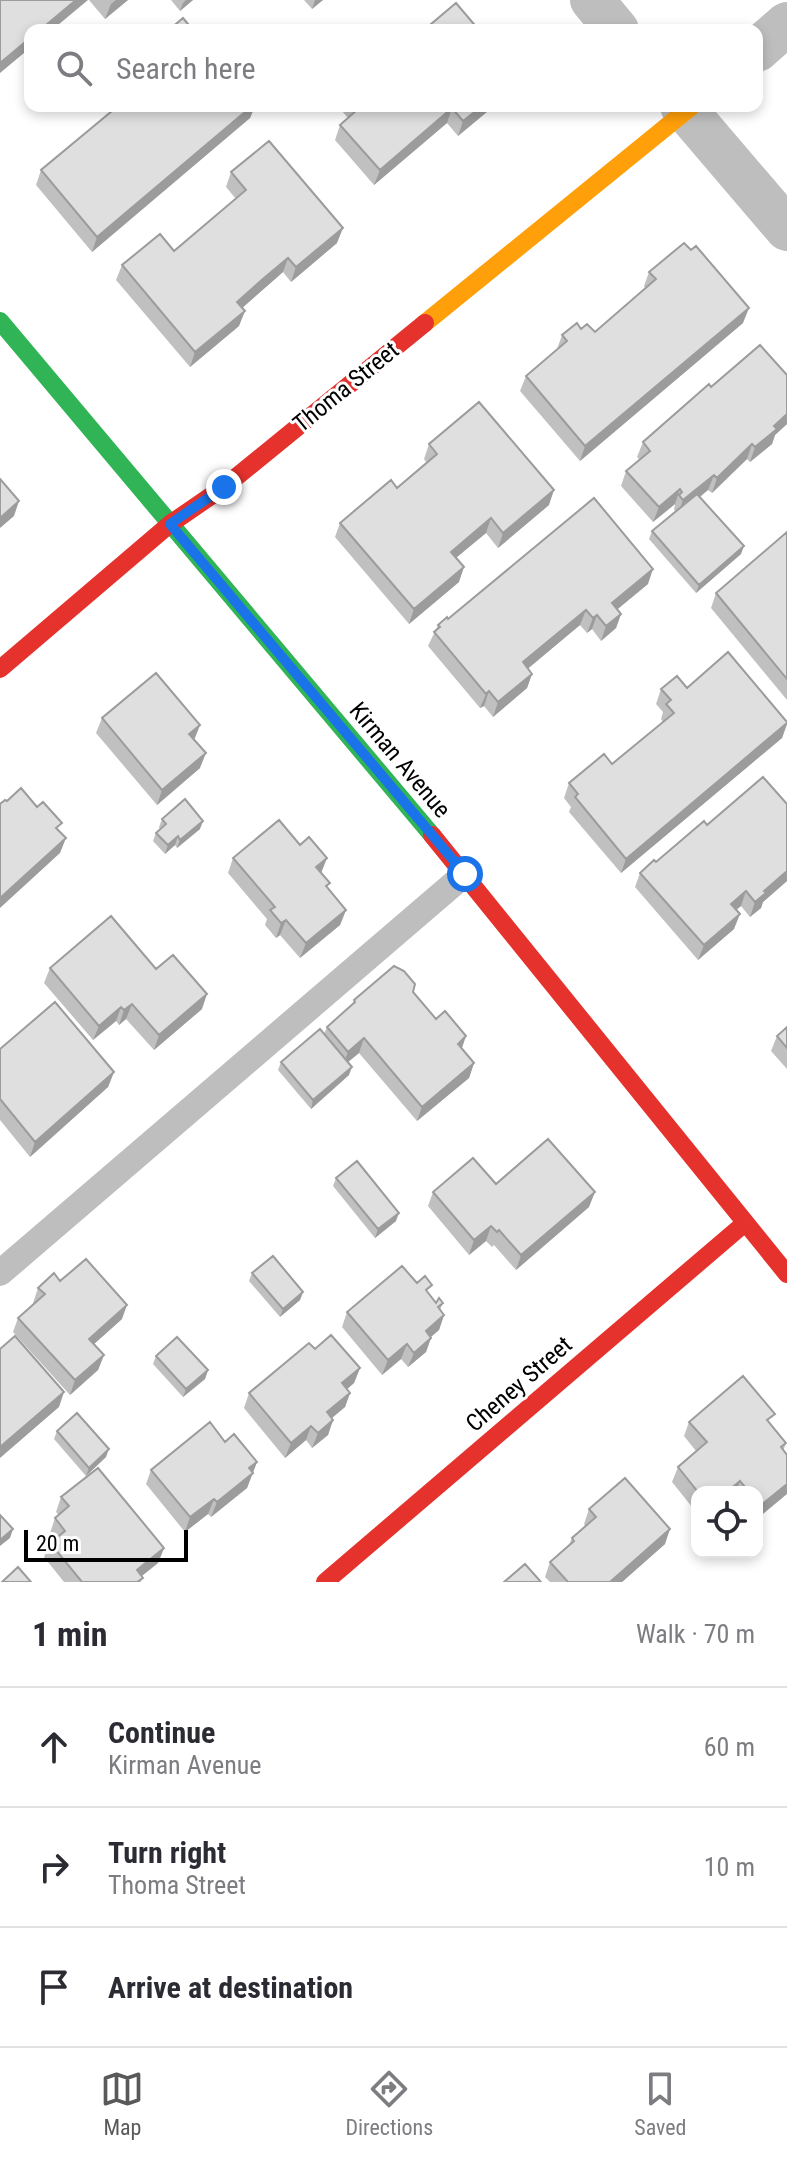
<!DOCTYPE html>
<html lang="en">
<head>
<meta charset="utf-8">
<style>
  :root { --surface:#fff; --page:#f7f7f7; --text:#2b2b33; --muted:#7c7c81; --line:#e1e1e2; --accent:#595959 }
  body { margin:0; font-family:"Roboto Condensed",sans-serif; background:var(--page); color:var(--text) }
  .controls { position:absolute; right:24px; bottom:24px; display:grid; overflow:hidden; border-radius:16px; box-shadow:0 4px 12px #0003 }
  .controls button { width:72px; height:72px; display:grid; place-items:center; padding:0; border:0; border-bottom:2px solid var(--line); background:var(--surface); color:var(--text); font:40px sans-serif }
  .scale { position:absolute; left:24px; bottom:20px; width:164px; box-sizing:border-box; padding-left:8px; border:4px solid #000; border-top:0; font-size:22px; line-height:28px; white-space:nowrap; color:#000; -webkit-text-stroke:6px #fff; paint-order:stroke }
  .stop { position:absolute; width:24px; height:24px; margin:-18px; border:6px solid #1a73e8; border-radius:50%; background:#fff }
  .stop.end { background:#1a73e8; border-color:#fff; box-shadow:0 2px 8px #0008 }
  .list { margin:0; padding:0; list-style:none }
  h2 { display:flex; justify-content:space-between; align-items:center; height:104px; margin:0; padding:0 32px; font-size:34px }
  h2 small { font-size:26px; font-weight:400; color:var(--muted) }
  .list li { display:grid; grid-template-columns:52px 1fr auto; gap:24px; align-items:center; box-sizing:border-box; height:120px; padding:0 32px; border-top:2px solid var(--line) }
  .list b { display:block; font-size:30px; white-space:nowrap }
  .list p { margin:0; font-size:26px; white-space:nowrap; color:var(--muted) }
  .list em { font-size:26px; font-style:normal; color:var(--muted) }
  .icon { flex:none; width:44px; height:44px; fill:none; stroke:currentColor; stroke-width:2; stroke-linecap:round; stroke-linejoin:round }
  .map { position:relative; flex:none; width:787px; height:1582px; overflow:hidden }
  .search { position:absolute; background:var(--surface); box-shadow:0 4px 12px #0003; left:24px; right:24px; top:24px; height:88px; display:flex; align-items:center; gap:20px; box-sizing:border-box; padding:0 28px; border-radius:16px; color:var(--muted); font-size:30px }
  .sheet { height:464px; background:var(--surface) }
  nav { display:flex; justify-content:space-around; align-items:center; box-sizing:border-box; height:112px; border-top:2px solid var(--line); background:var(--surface); font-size:22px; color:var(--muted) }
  nav a { display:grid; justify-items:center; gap:4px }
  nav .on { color:var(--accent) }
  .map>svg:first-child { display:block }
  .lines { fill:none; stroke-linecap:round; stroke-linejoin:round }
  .lane { stroke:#bebebe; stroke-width:26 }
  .street { stroke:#bebebe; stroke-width:44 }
  .fast { stroke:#30b455; stroke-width:18 }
  .slow { stroke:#ff9f0a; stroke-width:18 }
  .jam { stroke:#e5322d; stroke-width:18 }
  .wall { fill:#c0c0c0 }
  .shaded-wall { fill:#9c9c9c }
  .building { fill:#dfdfdf; stroke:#9c9c9c; stroke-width:2 }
  .route { stroke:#1a73e8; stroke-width:10 }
  .labels { text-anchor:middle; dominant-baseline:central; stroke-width:6; stroke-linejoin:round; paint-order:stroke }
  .street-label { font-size:24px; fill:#000; stroke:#fff }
</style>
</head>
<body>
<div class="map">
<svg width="787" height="1582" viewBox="0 0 787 1582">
  <rect width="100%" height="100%" fill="#fff"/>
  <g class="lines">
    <!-- lane -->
    <path class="lane" d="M 0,1273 L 465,874"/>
    <!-- street -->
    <path class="street" d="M 592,0 L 617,30
      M 757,50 L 787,24
      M 682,106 L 787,229"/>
    <!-- fast -->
    <path class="fast" d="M 0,321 L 432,835"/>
    <!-- slow -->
    <path class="slow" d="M 425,323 L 692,106"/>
    <!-- jam -->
    <path class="jam" d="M 0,669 L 170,524 L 224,487 L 425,323
      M 432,835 L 787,1274
      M 325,1582 L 745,1223"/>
  </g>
  <!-- wall -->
  <path class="wall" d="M 89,0 L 128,0 L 105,19 Z
    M 171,0 L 193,0 L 180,11 Z
    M 304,0 L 323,0 L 312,9 Z
    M 118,106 L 255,106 L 250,118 L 92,252 L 36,185 L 41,170 Z
    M 344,106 L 494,106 L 458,136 L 447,123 L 374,185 L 335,140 L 340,125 L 348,118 L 342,111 Z
    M 231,172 L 337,243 L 291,282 L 283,272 L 242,308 L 239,326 L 190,367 L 116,280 L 122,265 L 174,251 L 236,199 L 226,187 Z
    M 649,272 L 743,323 L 580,461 L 520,391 L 526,376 L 557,349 L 562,335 L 581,329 L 595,332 L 645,288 L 644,286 Z
    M 787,375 L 787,424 L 775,435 L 772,444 L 750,462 L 747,459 L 712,493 L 708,490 L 700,497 L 741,554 L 696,593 L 649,539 L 652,531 L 675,511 L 674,509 L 675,505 L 675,504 L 653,522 L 621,486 L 626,471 L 640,460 L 637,457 L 643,442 L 711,387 Z
    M 429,444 L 549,505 L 498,548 L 486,533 L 456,558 L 459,582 L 409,624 L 335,537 L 340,523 L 397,488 L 427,463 L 424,459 Z
    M 787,532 L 787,700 L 711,608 L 716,593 Z
    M 648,584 L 617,609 L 621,614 L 616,628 L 601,641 L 592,629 L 587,633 L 580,625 L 528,668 L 532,674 L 527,688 L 493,717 L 484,706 L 480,708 L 428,646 L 438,625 L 448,619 Z
    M 687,688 L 787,722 L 787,725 L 782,738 L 621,873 L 569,812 L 571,807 L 564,798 L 569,783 L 612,764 L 663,722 L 661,719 L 663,712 L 656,704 L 661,689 Z
    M 102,718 L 200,725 L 194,740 L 200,768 L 157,805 L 96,733 Z
    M 787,804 L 787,881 L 763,902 L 761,908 L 750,917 L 741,906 L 736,910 L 734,929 L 698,960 L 635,887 L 640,873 L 707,825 Z
    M 162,819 L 200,829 L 177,848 L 175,845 L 165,854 L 153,841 L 156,833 L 160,829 L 159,827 Z
    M 300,845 L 327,858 L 321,873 L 328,889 L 346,910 L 340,925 L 300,958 L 280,935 L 276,938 L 265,925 L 267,919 L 228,873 L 233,858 Z
    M 50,968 L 156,969 L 202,1009 L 154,1050 L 126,1019 L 119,1025 L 116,1021 L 93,1040 L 44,983 Z
    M 413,992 L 474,1063 L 469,1078 L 417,1121 L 359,1053 L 348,1062 L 349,1075 L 311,1109 L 278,1070 L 281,1062 L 324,1034 L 327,1027 L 353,1004 L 354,1000 Z
    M 787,1027 L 787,1069 L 771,1051 L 777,1036 Z
    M 0,1049 L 114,1072 L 108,1087 L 30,1157 L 0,1120 Z
    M 336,1178 L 396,1221 L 375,1238 L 333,1186 Z
    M 496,1184 L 589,1207 L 516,1270 L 494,1245 L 492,1247 L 486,1241 L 469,1255 L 428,1206 L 433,1192 Z
    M 252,1273 L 303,1292 L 300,1300 L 280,1317 L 249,1281 Z
    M 60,1281 L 122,1319 L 94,1344 L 104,1355 L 98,1370 L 70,1395 L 13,1332 L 18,1318 L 34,1304 L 33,1303 L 38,1288 Z
    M 417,1283 L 436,1303 L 443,1303 L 440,1310 L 444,1315 L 439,1330 L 431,1337 L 426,1352 L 408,1367 L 401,1359 L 382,1375 L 342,1327 L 347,1312 Z
    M 315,1349 L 360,1368 L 354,1383 L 347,1389 L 350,1393 L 345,1407 L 332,1418 L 333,1420 L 328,1435 L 312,1448 L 306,1440 L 285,1458 L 244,1408 L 249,1393 Z
    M 156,1356 L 208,1370 L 205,1379 L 183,1397 L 153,1364 Z
    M 689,1422 L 771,1425 L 786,1443 L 757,1519 L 757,1492 L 697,1492 L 697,1508 L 692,1507 L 672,1482 L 678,1467 L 696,1451 L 684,1436 Z
    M 57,1431 L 106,1457 L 86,1476 L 54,1439 Z
    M 225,1442 L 257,1462 L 247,1488 L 211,1517 L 208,1514 L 185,1532 L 146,1484 L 151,1470 Z
    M 61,1497 L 164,1548 L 158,1563 L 142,1576 L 141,1582 L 64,1582 L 44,1557 L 50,1543 L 54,1539 L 50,1533 L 55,1518 L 59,1515 L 56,1512 Z
    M 589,1509 L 665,1544 L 622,1582 L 550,1582 L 545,1577 L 550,1562 L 569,1545 L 572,1538 L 585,1526 L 584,1524 Z"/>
  <!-- shaded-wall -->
  <path class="shaded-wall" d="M 76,0 L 88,0 L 52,30 L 40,30 Z
    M 116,0 L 128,0 L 105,19 L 111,4 Z
    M 186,0 L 193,0 L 180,11 L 183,3 Z
    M 315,0 L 323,0 L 312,9 Z
    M 30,38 L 30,48 L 0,73 L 0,63 Z
    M 252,106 L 255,106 L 250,118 L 92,252 L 97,237 Z
    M 482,106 L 494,106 L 458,136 L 463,121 Z
    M 452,108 L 447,123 L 374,185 L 380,170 Z
    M 343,228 L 337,243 L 291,282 L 296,267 Z
    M 288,258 L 283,272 L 232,317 L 237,302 Z
    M 749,308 L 743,323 L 580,461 L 585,446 Z
    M 245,311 L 239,326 L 190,367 L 195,352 Z
    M 787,414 L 787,424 L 775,435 L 772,444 L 750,462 L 755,447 L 774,426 Z
    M 752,444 L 747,459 L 712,493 L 717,478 Z
    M 714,475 L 708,490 L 678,514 L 683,500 Z
    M 680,489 L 675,504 L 653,522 L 659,507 Z
    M 554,490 L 549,505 L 498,548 L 503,533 Z
    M 19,501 L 14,516 L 0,528 L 0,518 Z
    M 491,518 L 486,533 L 446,566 L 451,552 Z
    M 744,546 L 741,554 L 696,593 L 699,585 Z
    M 464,567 L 459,582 L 409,624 L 414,609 Z
    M 653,569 L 648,584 L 607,618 L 612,603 Z
    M 586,610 L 580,625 L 518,677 L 523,662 Z
    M 621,614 L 616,628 L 601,641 L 606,626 Z
    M 597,615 L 592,629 L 587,633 L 593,618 Z
    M 532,674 L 527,688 L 493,717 L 498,702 Z
    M 489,691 L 484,706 L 480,708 L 486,694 Z
    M 787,723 L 782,738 L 621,873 L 626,859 Z
    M 200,725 L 194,740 L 189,734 Z
    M 206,753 L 200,768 L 157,805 L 162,790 Z
    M 203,821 L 200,829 L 177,848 L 180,840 Z
    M 178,836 L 175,845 L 165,854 L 168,845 Z
    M 66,838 L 60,853 L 0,908 L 0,898 Z
    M 327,858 L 321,873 L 316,867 Z
    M 787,871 L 787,881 L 763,902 L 761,908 L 750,917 L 755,902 L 764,891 Z
    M 746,891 L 741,906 L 726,918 L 731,904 Z
    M 346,910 L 340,925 L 300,958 L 306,943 Z
    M 740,914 L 734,929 L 698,960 L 704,945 Z
    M 286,920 L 280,935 L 276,938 L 281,923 Z
    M 207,994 L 202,1009 L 154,1050 L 159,1035 Z
    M 132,1004 L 126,1019 L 119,1025 L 124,1010 Z
    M 121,1007 L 116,1021 L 93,1040 L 99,1026 Z
    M 466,1036 L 461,1051 L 458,1044 Z
    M 364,1038 L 359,1053 L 342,1067 L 348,1052 Z
    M 474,1063 L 469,1078 L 417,1121 L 422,1107 Z
    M 352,1067 L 349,1075 L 311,1109 L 313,1100 Z
    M 114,1072 L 108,1087 L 30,1157 L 35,1142 Z
    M 595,1192 L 589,1207 L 516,1270 L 521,1255 Z
    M 399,1213 L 396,1221 L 375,1238 L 378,1229 Z
    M 491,1226 L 486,1241 L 469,1255 L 474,1240 Z
    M 303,1292 L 300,1300 L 280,1317 L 283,1309 Z
    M 127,1305 L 122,1319 L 84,1353 L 89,1339 Z
    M 444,1315 L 439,1330 L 420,1346 L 426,1331 Z
    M 431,1338 L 426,1352 L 408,1367 L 414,1353 Z
    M 407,1344 L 401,1359 L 382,1375 L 388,1360 Z
    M 104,1355 L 98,1370 L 70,1395 L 75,1380 Z
    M 360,1368 L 354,1383 L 337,1398 L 342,1383 Z
    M 208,1370 L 205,1379 L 183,1397 L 186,1389 Z
    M 64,1392 L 59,1407 L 0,1458 L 0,1447 Z
    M 350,1393 L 345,1407 L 321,1427 L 327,1412 Z
    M 333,1420 L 328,1435 L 312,1448 L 318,1433 Z
    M 311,1426 L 306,1440 L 285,1458 L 291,1443 Z
    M 109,1449 L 106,1457 L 86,1476 L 89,1468 Z
    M 257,1462 L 247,1488 L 211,1517 L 217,1502 L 249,1468 Z
    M 740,1481 L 736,1492 L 727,1492 Z
    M 787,1484 L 787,1494 L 757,1519 L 761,1505 Z
    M 214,1499 L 208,1514 L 185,1532 L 190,1517 Z
    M 13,1529 L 10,1538 L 0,1546 L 0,1540 Z
    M 670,1529 L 665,1544 L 622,1582 L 610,1582 Z
    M 164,1548 L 158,1563 L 134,1582 L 137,1570 Z"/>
  <!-- building -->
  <path class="building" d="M 0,0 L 76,0 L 40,30 L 30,30 L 30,38 L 0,63 Z
    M 456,3 L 479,30 L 424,30 Z
    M 183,18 L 193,30 L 169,30 Z
    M 118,106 L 252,106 L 97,237 L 41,170 Z
    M 355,106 L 482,106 L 463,121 L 452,108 L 380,170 L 340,125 L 358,109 Z
    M 269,141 L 343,228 L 296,267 L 288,258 L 264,278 L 237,302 L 245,311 L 195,352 L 122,265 L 160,234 L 174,251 L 246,190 L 231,172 Z
    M 684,243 L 691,250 L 696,246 L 749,308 L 585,446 L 526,376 L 567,341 L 562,335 L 577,323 L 581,329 L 587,324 L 595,332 L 656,279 L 649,272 Z
    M 760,345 L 787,375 L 787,414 L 774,426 L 777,429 L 755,447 L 752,444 L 717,478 L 714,475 L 683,500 L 679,495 L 682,492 L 680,489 L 659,507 L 626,471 L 650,451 L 643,442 L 709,384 L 711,387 Z
    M 479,402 L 554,490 L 503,533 L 491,518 L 451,552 L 464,567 L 414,609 L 340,523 L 391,480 L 397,488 L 437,454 L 429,444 Z
    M 0,479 L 19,501 L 0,518 Z
    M 697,494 L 744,546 L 699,585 L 652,531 Z
    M 594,498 L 653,569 L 612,603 L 621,614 L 606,626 L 597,615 L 593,618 L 586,610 L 523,662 L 532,674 L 498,702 L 489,691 L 486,694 L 434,632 L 440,627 L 438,625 L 447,617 L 448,619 Z
    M 787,532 L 787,679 L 716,593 Z
    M 728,652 L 787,722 L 787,723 L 626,859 L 575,797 L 578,794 L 569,783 L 604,754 L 612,764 L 674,713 L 666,704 L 671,700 L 661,689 L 677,676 L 687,688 Z
    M 156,673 L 200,725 L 189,734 L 206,753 L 162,790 L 102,718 Z
    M 763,777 L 787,804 L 787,871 L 764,891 L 766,893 L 755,902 L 746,891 L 731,904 L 740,914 L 704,945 L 640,873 L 654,860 L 656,862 L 704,821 L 707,825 Z
    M 21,788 L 37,807 L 43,802 L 62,823 L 56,828 L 66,838 L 0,898 L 0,804 L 5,800 L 7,801 Z
    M 185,799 L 203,821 L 180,840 L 178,836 L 168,845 L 156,833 L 166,824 L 162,819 Z
    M 279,820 L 300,845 L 309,837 L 327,858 L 316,867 L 330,883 L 326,886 L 346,910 L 306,943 L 286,920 L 281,923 L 270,910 L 275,907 L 233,858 Z
    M 111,916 L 156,969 L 173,955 L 207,994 L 159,1035 L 132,1004 L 124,1010 L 121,1007 L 99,1026 L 50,968 Z
    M 394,966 L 404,971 L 415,984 L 413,992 L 436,1019 L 445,1011 L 466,1036 L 458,1044 L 474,1063 L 422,1107 L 364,1038 L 348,1052 L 327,1027 L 355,1002 L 354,1000 Z
    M 55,1002 L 114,1072 L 35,1142 L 0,1099 L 0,1049 Z
    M 787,1027 L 787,1048 L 777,1036 Z
    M 320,1029 L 352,1067 L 313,1100 L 281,1062 Z
    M 548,1139 L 595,1192 L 521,1255 L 499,1230 L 497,1232 L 491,1226 L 474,1240 L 433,1192 L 473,1158 L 496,1184 Z
    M 357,1161 L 399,1213 L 378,1229 L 336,1178 Z
    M 273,1256 L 303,1292 L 283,1309 L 252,1273 Z
    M 86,1259 L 127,1305 L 89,1339 L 104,1355 L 75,1380 L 18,1318 L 45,1294 L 38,1288 L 54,1273 L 60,1281 Z
    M 402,1266 L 417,1283 L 425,1276 L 432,1285 L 426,1290 L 436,1303 L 439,1298 L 443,1303 L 438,1307 L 444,1315 L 426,1331 L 431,1338 L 414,1353 L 407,1344 L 388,1360 L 347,1312 Z
    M 331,1335 L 360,1368 L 342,1383 L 350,1393 L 327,1412 L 333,1420 L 318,1433 L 311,1426 L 291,1443 L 249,1393 L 309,1343 L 315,1349 Z
    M 15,1336 L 64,1392 L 0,1447 L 0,1349 Z
    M 177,1337 L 208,1370 L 186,1389 L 156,1356 Z
    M 743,1376 L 775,1414 L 767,1420 L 786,1443 L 781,1447 L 787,1455 L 787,1484 L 761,1505 L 757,1501 L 757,1492 L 749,1492 L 740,1481 L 727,1492 L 698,1492 L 678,1467 L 707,1442 L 689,1422 Z
    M 77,1413 L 109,1449 L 89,1468 L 57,1431 Z
    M 210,1422 L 225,1442 L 234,1434 L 257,1462 L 249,1468 L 253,1473 L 217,1502 L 214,1499 L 190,1517 L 151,1470 Z
    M 98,1468 L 164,1548 L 137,1570 L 143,1578 L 137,1582 L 82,1582 L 50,1543 L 65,1531 L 55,1518 L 69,1506 L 61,1497 Z
    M 625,1478 L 670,1529 L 610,1582 L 568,1582 L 550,1562 L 574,1541 L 572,1538 L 596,1517 L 589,1509 Z
    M 0,1515 L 13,1529 L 0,1540 Z
    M 525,1564 L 541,1582 L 504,1582 Z
    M 18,1567 L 31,1582 L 2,1582 Z"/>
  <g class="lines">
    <!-- route -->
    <path class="route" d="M 224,487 L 170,524 L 465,874"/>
  </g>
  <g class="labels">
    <!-- street labels -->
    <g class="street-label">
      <text transform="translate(346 387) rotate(-39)">Thoma Street</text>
      <text transform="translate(400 760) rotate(50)">Kirman Avenue</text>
      <text transform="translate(519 1384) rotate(-41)">Cheney Street</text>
    </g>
  </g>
</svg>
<div class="controls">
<button><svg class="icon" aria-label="locate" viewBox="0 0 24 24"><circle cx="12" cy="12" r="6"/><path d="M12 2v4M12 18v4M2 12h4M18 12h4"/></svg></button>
</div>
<div class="scale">20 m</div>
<div class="stop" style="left:465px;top:874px"></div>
<div class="stop end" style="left:224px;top:487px"></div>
<div class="search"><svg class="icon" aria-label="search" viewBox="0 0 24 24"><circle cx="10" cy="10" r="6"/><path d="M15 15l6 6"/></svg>Search here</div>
</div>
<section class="sheet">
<h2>1 min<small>Walk · 70 m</small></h2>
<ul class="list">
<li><svg class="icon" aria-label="ahead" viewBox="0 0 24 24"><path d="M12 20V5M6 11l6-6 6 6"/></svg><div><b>Continue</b><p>Kirman Avenue</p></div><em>60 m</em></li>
<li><svg class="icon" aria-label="right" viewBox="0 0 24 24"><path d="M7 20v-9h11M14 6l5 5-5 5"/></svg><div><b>Turn right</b><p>Thoma Street</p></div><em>10 m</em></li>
<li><svg class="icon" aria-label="arrive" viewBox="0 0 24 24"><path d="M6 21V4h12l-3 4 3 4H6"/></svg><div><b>Arrive at destination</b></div></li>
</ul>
</section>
<nav>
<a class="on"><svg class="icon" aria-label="map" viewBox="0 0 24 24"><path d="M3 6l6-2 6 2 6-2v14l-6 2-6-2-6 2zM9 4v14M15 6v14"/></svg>Map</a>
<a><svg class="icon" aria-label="directions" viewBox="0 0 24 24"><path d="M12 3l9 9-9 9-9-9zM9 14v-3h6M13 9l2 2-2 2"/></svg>Directions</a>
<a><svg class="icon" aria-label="saved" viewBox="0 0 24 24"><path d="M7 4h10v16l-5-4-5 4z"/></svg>Saved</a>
</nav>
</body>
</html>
